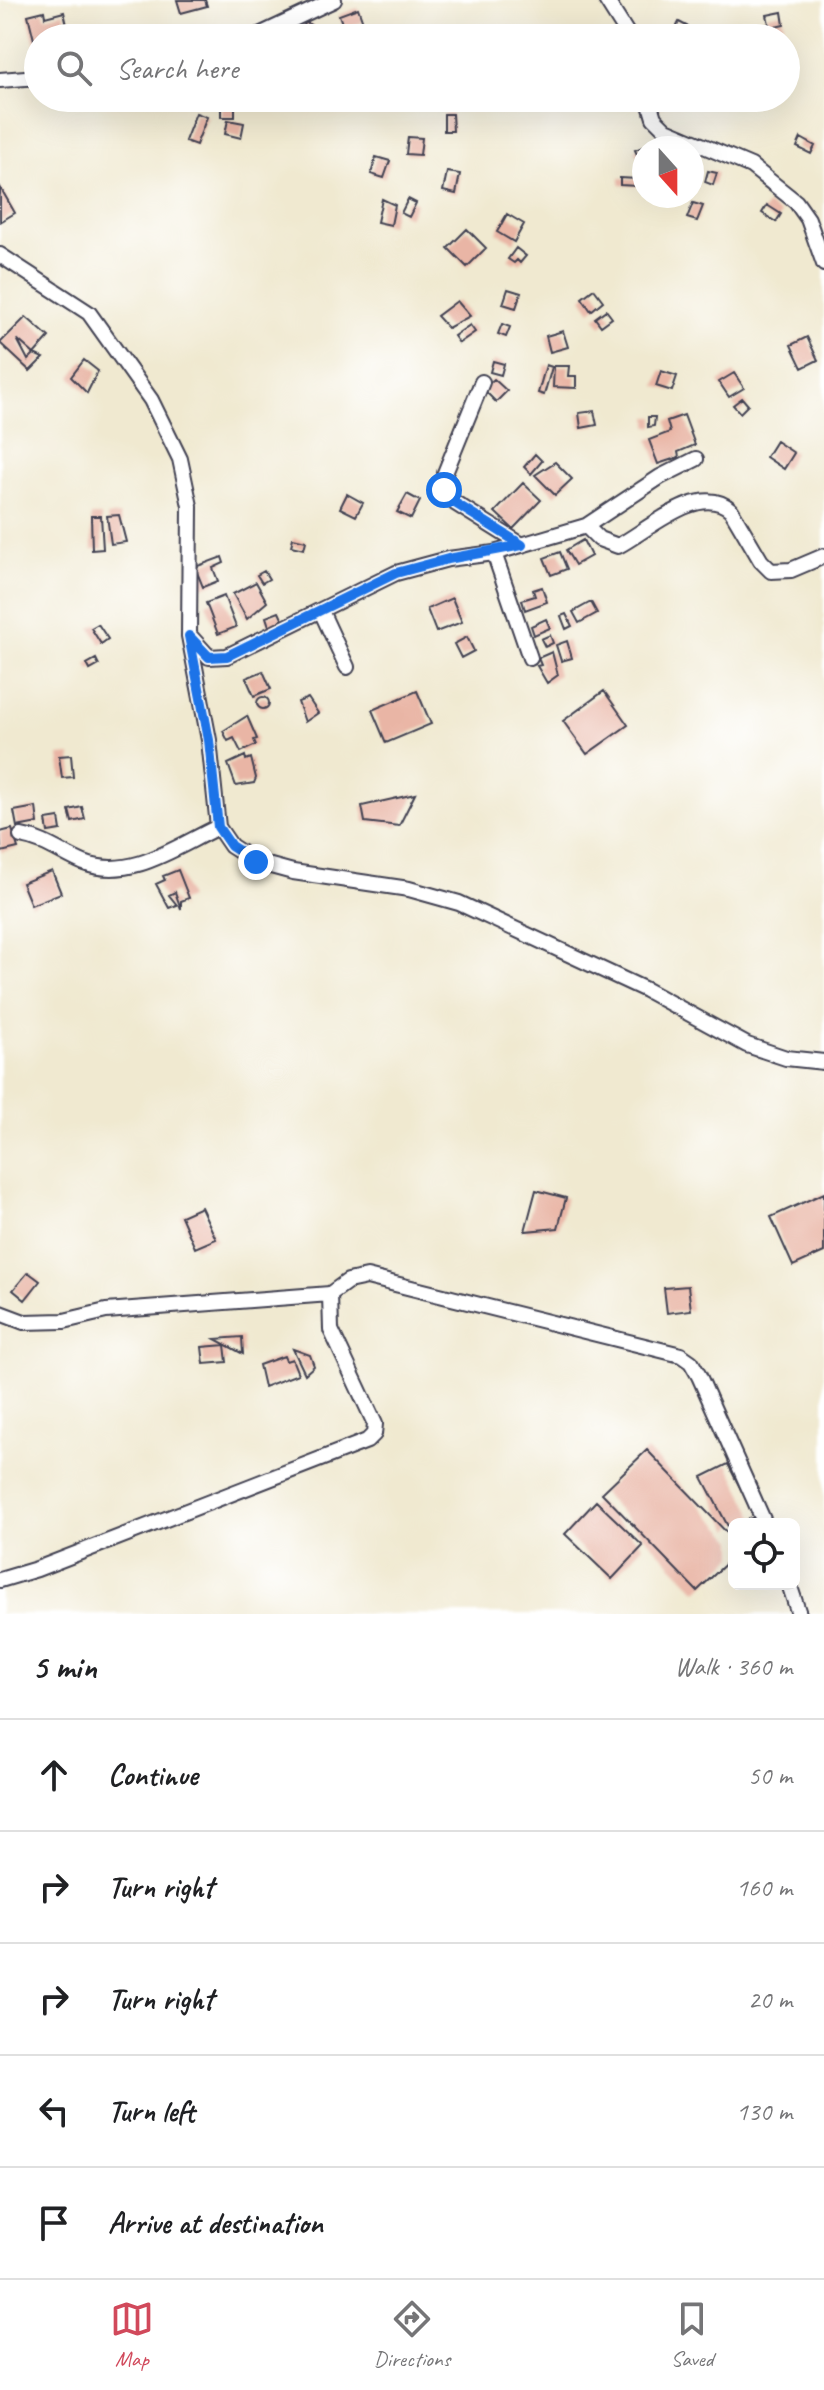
<!DOCTYPE html>
<html lang="en">
<head>
<meta charset="utf-8">
<style>
  :root { --surface:#fff; --page:#f2f2f2; --text:#202124; --muted:#757577; --line:#e0e0e0; --accent:#d1495b }
  body { margin:0; font-family:Caveat,sans-serif; background:var(--page); color:var(--text) }
  .controls { position:absolute; right:24px; bottom:24px; display:grid; overflow:hidden; border-radius:12px; box-shadow:0 8px 32px #0002 }
  .controls button { width:72px; height:72px; display:grid; place-items:center; padding:0; border:0; border-bottom:2px solid var(--line); background:var(--surface); color:var(--text); font:40px sans-serif }
  .compass { position:absolute; left:632px; top:136px; width:72px; height:72px; border-radius:50%; background:var(--surface); box-shadow:0 8px 32px #0002; rotate:159deg }
  .stop { position:absolute; width:24px; height:24px; margin:-18px; border:6px solid #1a73e8; border-radius:50%; background:#fff }
  .stop.end { background:#1a73e8; border-color:#fff; box-shadow:0 2px 8px #0008 }
  .list { margin:0; padding:0; list-style:none }
  h2 { display:flex; justify-content:space-between; align-items:center; height:104px; margin:0; padding:0 32px; font-size:34px }
  h2 small { font-size:26px; font-weight:400; color:var(--muted) }
  .list li { display:grid; grid-template-columns:52px 1fr auto; gap:24px; align-items:center; box-sizing:border-box; height:112px; padding:0 32px; border-top:2px solid var(--line) }
  .list b { display:block; font-size:30px; white-space:nowrap }
  .list em { font-size:26px; font-style:normal; color:var(--muted) }
  .icon { flex:none; width:44px; height:44px; fill:none; stroke:currentColor; stroke-width:2; stroke-linecap:round; stroke-linejoin:round }
  .map { position:relative; flex:none; width:824px; height:1614px; overflow:hidden }
  .search { position:absolute; background:var(--surface); box-shadow:0 8px 32px #0002; left:24px; right:24px; top:24px; height:88px; display:flex; align-items:center; gap:20px; box-sizing:border-box; padding:0 28px; border-radius:44px; color:var(--muted); font-size:30px }
  .sheet { height:664px; background:var(--surface) }
  nav { display:flex; justify-content:space-around; align-items:center; box-sizing:border-box; height:112px; border-top:2px solid var(--line); background:var(--surface); font-size:22px; color:var(--muted) }
  nav a { display:grid; justify-items:center; gap:4px }
  nav .on { color:var(--accent) }
  .map>svg:first-child { display:block }
  .building { fill:#e9b5a5 }
  .lines { fill:none; stroke-linecap:round; stroke-linejoin:round }
  .street-casing { stroke:#414051; stroke-width:18 }
  .street { stroke:#fff; stroke-width:14 }
  .route { stroke:#1a73e8; stroke-width:10 }
</style>
</head>
<body>
<div class="map">
<svg width="824" height="1614" viewBox="0 0 824 1614">
  <rect width="100%" height="100%" fill="#fff"/>
  <filter id="ink" filterUnits="userSpaceOnUse"><feTurbulence type="fractalNoise" baseFrequency=".0125" numOctaves="2"/><feDisplacementMap in="SourceGraphic" scale="16" xChannelSelector="R" yChannelSelector="G"/><feConvolveMatrix kernelMatrix="1 2 1 2 8 2 1 2 1" color-interpolation-filters="sRGB"/></filter>
  <filter id="wash" filterUnits="userSpaceOnUse"><feTurbulence type="fractalNoise" baseFrequency=".006" numOctaves="4" result="noise"/><feDisplacementMap in="SourceGraphic" scale="32" xChannelSelector="R" yChannelSelector="G"/><feGaussianBlur stdDeviation="1.8" result="paint"/><feColorMatrix in="noise" values="0 0 0 0 0 0 0 0 0 0 0 0 0 0 0 0 0 1.4 0 .05"/><feComposite in="paint" operator="in"/></filter>
  <g filter="url(#wash)">
    <rect width="100%" height="100%" fill="#f0e9d0"/>
    <g id="blocks">
      <!-- building -->
      <path class="building" d="M 177,0 L 205,0 L 207,6 L 181,13 Z
        M 358,8 L 363,22 L 353,25 L 356,34 L 347,37 L 339,15 Z
        M 44,11 L 45,17 L 64,12 L 70,38 L 38,38 L 37,52 L 28,15 Z
        M 782,12 L 784,25 L 770,28 L 767,15 Z
        M 306,22 L 327,35 L 325,38 L 296,38 Z
        M 679,22 L 694,30 L 690,38 L 671,38 Z
        M 221,98 L 229,98 L 229,107 L 235,107 L 235,117 L 221,117 Z
        M 670,98 L 672,102 L 659,108 L 655,99 Z
        M 196,113 L 207,117 L 196,145 L 185,141 Z
        M 444,114 L 452,114 L 453,131 L 444,131 Z
        M 228,120 L 244,123 L 241,138 L 225,134 Z
        M 408,137 L 422,138 L 420,155 L 406,154 Z
        M 801,138 L 815,146 L 811,154 L 797,147 Z
        M 655,142 L 658,148 L 644,148 L 644,170 L 635,150 Z
        M 376,157 L 390,161 L 384,178 L 371,174 Z
        M 708,171 L 717,173 L 713,185 L 705,182 Z
        M 447,172 L 460,174 L 456,194 L 443,191 Z
        M 620,178 L 637,179 L 637,186 L 620,185 Z
        M 0,187 L 15,213 L 0,222 Z
        M 382,199 L 395,205 L 391,225 L 377,222 Z
        M 408,199 L 416,203 L 409,217 L 401,213 Z
        M 693,203 L 703,206 L 697,221 L 687,218 Z
        M 767,205 L 781,214 L 776,222 L 762,213 Z
        M 507,214 L 524,224 L 514,242 L 497,232 Z
        M 467,229 L 486,248 L 467,267 L 448,248 Z
        M 516,248 L 526,256 L 520,263 L 517,260 L 514,263 L 508,259 Z
        M 508,289 L 521,293 L 516,308 L 503,304 Z
        M 594,289 L 603,301 L 591,311 L 582,298 Z
        M 457,301 L 470,316 L 448,328 L 437,316 Z
        M 606,310 L 612,318 L 601,326 L 595,318 Z
        M 26,317 L 49,337 L 34,354 L 17,339 L 28,360 L 34,354 L 43,358 L 30,371 L 0,343 Z
        M 502,324 L 510,327 L 506,337 L 498,334 Z
        M 470,325 L 475,332 L 459,343 L 454,336 Z
        M 563,331 L 568,347 L 550,352 L 546,336 Z
        M 807,337 L 818,360 L 802,368 L 791,345 Z
        M 84,360 L 98,371 L 87,393 L 71,377 Z
        M 493,361 L 504,364 L 501,375 L 490,372 Z
        M 546,365 L 552,367 L 544,395 L 538,393 Z
        M 554,366 L 569,366 L 568,376 L 576,376 L 576,388 L 553,387 Z
        M 661,371 L 677,376 L 672,391 L 656,386 Z
        M 734,373 L 744,388 L 729,397 L 719,382 Z
        M 494,379 L 507,391 L 496,402 L 483,389 Z
        M 742,398 L 748,405 L 740,413 L 733,405 Z
        M 594,411 L 597,425 L 581,428 L 579,413 Z
        M 684,415 L 695,445 L 678,452 L 679,457 L 658,464 L 649,440 L 670,432 L 667,421 Z
        M 648,417 L 655,417 L 654,426 L 648,427 Z
        M 776,441 L 794,453 L 784,469 L 766,457 Z
        M 535,454 L 542,461 L 531,474 L 524,467 Z
        M 555,462 L 572,479 L 555,495 L 535,475 Z
        M 523,483 L 541,500 L 513,529 L 495,512 Z
        M 347,494 L 363,503 L 356,516 L 340,508 Z
        M 407,494 L 420,501 L 411,519 L 397,512 Z
        M 119,515 L 126,542 L 111,544 L 107,516 Z
        M 91,516 L 101,516 L 103,549 L 92,550 Z
        M 293,538 L 306,541 L 304,549 L 291,546 Z
        M 583,540 L 591,556 L 575,565 L 566,550 Z
        M 560,552 L 567,569 L 551,575 L 544,558 Z
        M 222,557 L 224,563 L 213,568 L 218,581 L 203,587 L 195,567 Z
        M 264,571 L 269,579 L 262,583 L 257,575 Z
        M 256,582 L 267,602 L 247,619 L 233,594 Z
        M 542,587 L 547,602 L 525,610 L 522,600 L 535,596 L 533,590 Z
        M 224,596 L 236,627 L 218,634 L 206,603 Z
        M 452,598 L 462,622 L 436,632 L 427,609 Z
        M 591,602 L 597,613 L 579,623 L 573,612 Z
        M 279,612 L 284,623 L 270,629 L 266,617 Z
        M 566,614 L 572,626 L 566,629 L 561,616 Z
        M 546,619 L 550,628 L 534,635 L 531,626 Z
        M 98,624 L 108,639 L 101,644 L 91,628 Z
        M 550,635 L 553,643 L 545,647 L 541,639 Z
        M 467,637 L 474,651 L 461,658 L 454,644 Z
        M 567,641 L 572,658 L 561,661 L 556,645 Z
        M 552,652 L 558,675 L 547,683 L 537,666 L 541,665 L 538,658 Z
        M 96,659 L 99,665 L 90,670 L 87,664 Z
        M 263,671 L 271,689 L 254,696 L 246,678 Z
        M 417,691 L 431,724 L 386,743 L 372,710 Z
        M 604,691 L 628,725 L 587,754 L 563,721 Z
        M257 703a6 6 0 1 1 12 0a6 6 0 1 1-12 0Z
        M 308,698 L 318,713 L 305,722 L 298,702 Z
        M 247,716 L 257,739 L 254,740 L 256,745 L 241,752 L 234,738 L 228,741 L 223,731 Z
        M 71,755 L 73,777 L 62,778 L 59,756 Z
        M 245,756 L 246,760 L 251,758 L 256,778 L 254,783 L 236,786 L 228,764 Z
        M 415,794 L 399,826 L 365,822 L 362,806 Z
        M 36,807 L 38,823 L 17,827 L 14,811 Z
        M 82,807 L 85,819 L 72,822 L 69,810 Z
        M 59,818 L 61,830 L 48,832 L 46,820 Z
        M 12,829 L 18,848 L 1,852 L 0,832 Z
        M 178,870 L 189,898 L 181,901 L 181,909 L 175,892 L 169,895 L 177,905 L 169,908 L 156,884 L 165,880 L 163,876 Z
        M 52,871 L 61,893 L 31,905 L 22,883 Z
        M 536,1190 L 566,1198 L 558,1228 L 525,1231 Z
        M 824,1193 L 824,1252 L 793,1266 L 771,1217 Z
        M 201,1207 L 216,1239 L 195,1248 L 181,1216 Z
        M 28,1272 L 40,1281 L 25,1300 L 13,1290 Z
        M 688,1286 L 691,1310 L 667,1313 L 664,1288 Z
        M 242,1337 L 243,1354 L 215,1339 Z
        M 225,1345 L 227,1362 L 204,1364 L 202,1347 Z
        M 293,1349 L 310,1355 L 314,1366 L 305,1374 Z
        M 284,1356 L 286,1361 L 292,1359 L 298,1374 L 264,1387 L 259,1365 Z
        M 647,1450 L 734,1540 L 734,1556 L 697,1591 L 602,1493 Z
        M 728,1464 L 755,1517 L 734,1524 L 730,1530 L 702,1477 Z
        M 596,1501 L 643,1546 L 612,1579 L 565,1534 Z"/>
    </g>
  </g>
  <g filter="url(#ink)">
    <use href="#blocks" fill-opacity="0" stroke="#414051" stroke-width="2"/>
    <g class="lines">
      <defs>
        <path id="street" d="M 606,0 L 630,38
          M 253,38 L 334,0
          M 0,80 L 38,77
          M 648,98 L 654,118 L 666,130 L 751,166 L 796,202 L 808,219 L 824,264
          M 0,255 L 89,313 L 151,400 L 180,459 L 190,506 L 189,636 L 209,740 L 218,827 L 231,846 L 256,862 L 293,872 L 409,889 L 459,903 L 646,990 L 747,1045 L 786,1058 L 824,1062
          M 482,382 L 445,473 L 444,490 L 455,503 L 522,545
          M 586,526 L 660,477 L 696,459
          M 494,553 L 530,658
          M 321,611 L 347,667
          M 190,636 L 209,657 L 227,656 L 396,573 L 448,559 L 494,553 L 586,526 L 599,539 L 618,546 C 646,532 700,481 731,510 L 761,561 L 771,571 L 791,570 L 824,556
          M 21,836 C 46,840 62,854 84,863 C 131,881 177,846 218,827
          M 330,1294 L 348,1281 L 367,1277 L 681,1355 L 691,1362 L 699,1376 L 765,1524
          M 0,1313 L 24,1322 L 64,1321 L 106,1311 L 330,1294 L 331,1330 L 375,1424 L 374,1434 L 367,1441 L 37,1569 L 0,1580
          M 789,1584 L 799,1614"/>
      </defs>
      <!-- street casing -->
      <use href="#street" class="street-casing"/>
      <!-- street -->
      <use href="#street" class="street"/>
    </g>
  </g>
  <g class="lines" filter="url(#ink)">
    <!-- route -->
    <path class="route" d="M 256,862 L 231,846 L 218,827 L 209,740 L 189,636 L 209,657 L 227,656 L 396,573 L 448,559 L 522,545 L 455,503 L 444,490"/>
  </g>
</svg>
<div class="controls">
<button><svg class="icon" aria-label="locate" viewBox="0 0 24 24"><circle cx="12" cy="12" r="6"/><path d="M12 2v4M12 18v4M2 12h4M18 12h4"/></svg></button>
</div>
<svg class="compass" viewBox="-18 -18 36 36"><path d="M0-13l5 13h-10z" fill="#e53935"/><path d="M0 13l5-13h-10z" fill="#757577"/></svg>
<div class="stop" style="left:444px;top:490px"></div>
<div class="stop end" style="left:256px;top:862px"></div>
<div class="search"><svg class="icon" aria-label="search" viewBox="0 0 24 24"><circle cx="10" cy="10" r="6"/><path d="M15 15l6 6"/></svg>Search here</div>
</div>
<section class="sheet">
<h2>5 min<small>Walk · 360 m</small></h2>
<ul class="list">
<li><svg class="icon" aria-label="ahead" viewBox="0 0 24 24"><path d="M12 20V5M6 11l6-6 6 6"/></svg><div><b>Continue</b></div><em>50 m</em></li>
<li><svg class="icon" aria-label="right" viewBox="0 0 24 24"><path d="M7 20v-9h11M14 6l5 5-5 5"/></svg><div><b>Turn right</b></div><em>160 m</em></li>
<li><svg class="icon" aria-label="right" viewBox="0 0 24 24"><path d="M7 20v-9h11M14 6l5 5-5 5"/></svg><div><b>Turn right</b></div><em>20 m</em></li>
<li><svg class="icon" aria-label="left" viewBox="0 0 24 24"><path d="M17 20v-9H6M10 6l-5 5 5 5"/></svg><div><b>Turn left</b></div><em>130 m</em></li>
<li><svg class="icon" aria-label="arrive" viewBox="0 0 24 24"><path d="M6 21V4h12l-3 4 3 4H6"/></svg><div><b>Arrive at destination</b></div></li>
</ul>
</section>
<nav>
<a class="on"><svg class="icon" aria-label="map" viewBox="0 0 24 24"><path d="M3 6l6-2 6 2 6-2v14l-6 2-6-2-6 2zM9 4v14M15 6v14"/></svg>Map</a>
<a><svg class="icon" aria-label="directions" viewBox="0 0 24 24"><path d="M12 3l9 9-9 9-9-9zM9 14v-3h6M13 9l2 2-2 2"/></svg>Directions</a>
<a><svg class="icon" aria-label="saved" viewBox="0 0 24 24"><path d="M7 4h10v16l-5-4-5 4z"/></svg>Saved</a>
</nav>
</body>
</html>
